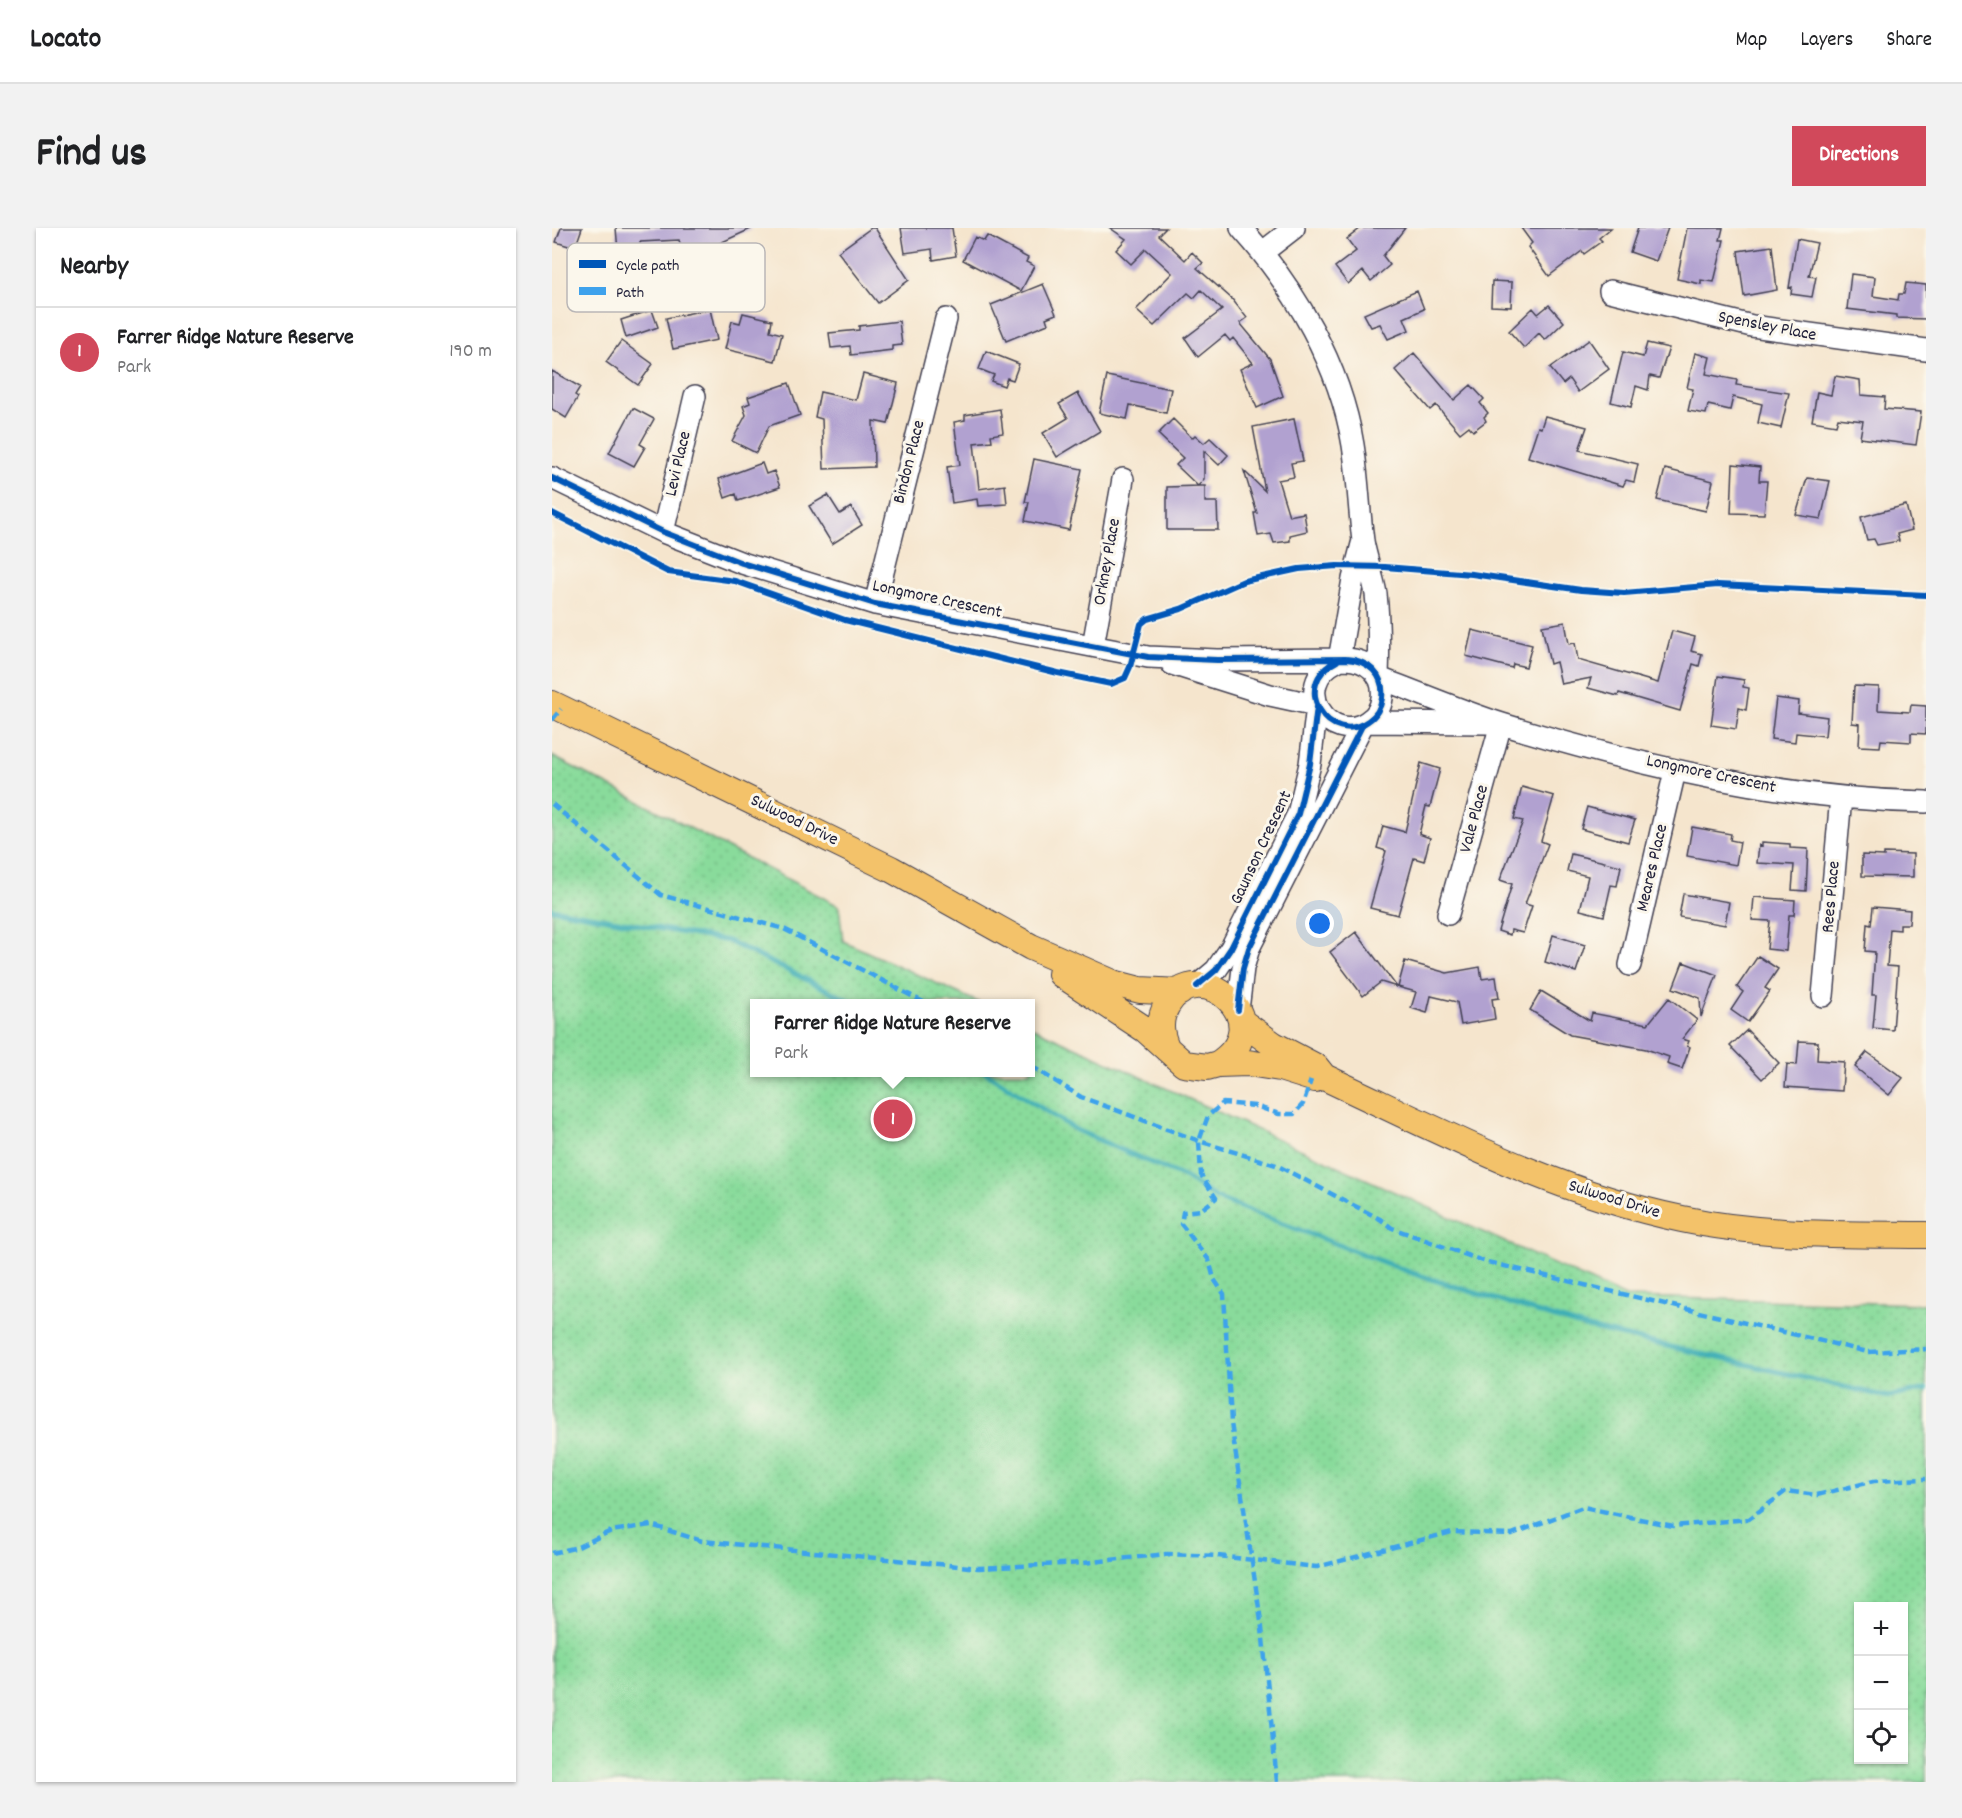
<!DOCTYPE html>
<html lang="en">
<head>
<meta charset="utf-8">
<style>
  :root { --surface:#fff; --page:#f2f2f2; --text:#202124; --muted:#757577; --line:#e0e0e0; --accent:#d1495b }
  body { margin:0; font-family:Dekko,sans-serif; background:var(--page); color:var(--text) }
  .controls { position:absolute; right:18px; bottom:18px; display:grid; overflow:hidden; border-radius:0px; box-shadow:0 2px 4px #0004 }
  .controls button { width:54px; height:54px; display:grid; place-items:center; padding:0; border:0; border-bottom:2px solid var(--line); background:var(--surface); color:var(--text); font:30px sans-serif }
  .you { position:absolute; left:768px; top:696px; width:21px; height:21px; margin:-15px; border:4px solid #fff; border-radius:50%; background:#1a73e8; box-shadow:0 0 0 9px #1a73e833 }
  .badge { display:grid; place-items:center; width:39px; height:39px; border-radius:50%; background:var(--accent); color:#fff; font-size:20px; font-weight:700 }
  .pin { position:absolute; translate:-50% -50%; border:3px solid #fff; box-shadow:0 2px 6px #0006 }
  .popup { position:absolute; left:198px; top:771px; width:285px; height:78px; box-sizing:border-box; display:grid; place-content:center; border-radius:0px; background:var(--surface); filter:drop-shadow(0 2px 4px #0005); font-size:20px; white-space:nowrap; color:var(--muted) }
  .popup b { font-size:22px; color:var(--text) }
  .popup::after { content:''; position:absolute; left:50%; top:100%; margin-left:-12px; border:12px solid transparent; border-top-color:var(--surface) }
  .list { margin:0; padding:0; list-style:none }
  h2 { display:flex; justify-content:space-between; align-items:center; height:78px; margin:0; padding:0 24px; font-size:26px }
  h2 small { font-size:20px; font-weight:400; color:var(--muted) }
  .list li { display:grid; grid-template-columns:39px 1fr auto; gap:18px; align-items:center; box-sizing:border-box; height:90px; padding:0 24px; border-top:2px solid var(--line) }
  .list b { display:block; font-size:22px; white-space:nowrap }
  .list p { margin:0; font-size:20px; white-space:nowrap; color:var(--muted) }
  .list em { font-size:20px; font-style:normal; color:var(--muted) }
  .icon { flex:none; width:33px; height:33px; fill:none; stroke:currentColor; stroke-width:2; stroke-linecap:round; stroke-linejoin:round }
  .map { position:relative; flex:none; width:1374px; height:1554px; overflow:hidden; border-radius:0px }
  header { display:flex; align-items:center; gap:36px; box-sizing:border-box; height:84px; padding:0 30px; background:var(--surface); border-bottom:2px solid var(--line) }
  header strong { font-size:28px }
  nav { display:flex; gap:33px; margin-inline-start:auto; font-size:21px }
  .intro { display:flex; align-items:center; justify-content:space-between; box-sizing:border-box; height:144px; padding:0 36px }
  h1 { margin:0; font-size:42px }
  .button { padding:15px 27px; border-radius:0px; background:var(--accent); color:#fff; font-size:21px; font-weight:700 }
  main { display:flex; gap:36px; padding:0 36px }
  aside { flex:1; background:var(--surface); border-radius:0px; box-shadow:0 2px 4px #0004 }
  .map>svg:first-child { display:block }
  .park { fill:url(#park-dots); stroke:#567e6b; stroke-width:1.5; fill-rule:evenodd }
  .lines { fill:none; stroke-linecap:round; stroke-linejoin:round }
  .stream { stroke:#3daeb6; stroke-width:5 }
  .building { fill:#b1a1d0 }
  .minor-casing { stroke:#423f51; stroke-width:24 }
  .major-casing { stroke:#423f51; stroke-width:28 }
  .minor { stroke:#fff; stroke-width:21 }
  .major { stroke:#f3c26a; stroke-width:26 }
  .quiet { stroke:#3ea2ec; stroke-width:4.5; stroke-dasharray:9 4.5; stroke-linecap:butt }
  .cycleway-casing { stroke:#fbf7ec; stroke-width:10 }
  .cycleway { stroke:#0057b8; stroke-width:6 }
  .labels { text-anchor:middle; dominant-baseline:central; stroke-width:6; stroke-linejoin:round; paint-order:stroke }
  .street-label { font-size:18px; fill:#22223b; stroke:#fbf7ec }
  .key { fill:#fbf7ec; stroke:#bab7b7; stroke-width:1.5 }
  .key-label { font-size:16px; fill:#22223b }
</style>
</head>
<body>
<header>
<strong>Locato</strong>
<nav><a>Map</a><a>Layers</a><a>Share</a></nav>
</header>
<div class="intro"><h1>Find us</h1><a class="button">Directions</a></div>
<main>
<aside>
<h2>Nearby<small></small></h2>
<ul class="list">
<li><span class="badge">1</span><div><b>Farrer Ridge Nature Reserve</b><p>Park</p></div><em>190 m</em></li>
</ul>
</aside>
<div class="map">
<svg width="1374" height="1554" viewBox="0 0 1374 1554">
  <defs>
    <pattern id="park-dots" width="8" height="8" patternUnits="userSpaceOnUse" patternTransform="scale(1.5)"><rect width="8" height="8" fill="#89db9b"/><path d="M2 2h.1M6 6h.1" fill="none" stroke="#76bc86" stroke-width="1.8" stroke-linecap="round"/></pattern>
  </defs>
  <rect width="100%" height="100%" fill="#fbf7ec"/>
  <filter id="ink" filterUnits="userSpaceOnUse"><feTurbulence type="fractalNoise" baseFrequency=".0167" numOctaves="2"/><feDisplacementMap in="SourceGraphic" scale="12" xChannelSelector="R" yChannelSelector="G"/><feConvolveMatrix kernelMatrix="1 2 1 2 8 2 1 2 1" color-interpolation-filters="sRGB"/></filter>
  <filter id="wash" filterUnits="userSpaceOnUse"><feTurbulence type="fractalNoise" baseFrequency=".008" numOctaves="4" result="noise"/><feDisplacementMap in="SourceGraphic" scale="24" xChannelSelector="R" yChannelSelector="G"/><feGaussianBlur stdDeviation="1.35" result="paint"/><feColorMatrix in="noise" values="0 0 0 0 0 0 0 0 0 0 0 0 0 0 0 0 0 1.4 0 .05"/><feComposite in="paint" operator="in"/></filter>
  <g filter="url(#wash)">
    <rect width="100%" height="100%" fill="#f5e5cd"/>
    <!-- park -->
    <path class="park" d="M 0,528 L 287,678 L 291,713 L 428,775 L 203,776 L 203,844 L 479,844 L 479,799 L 1074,1069 L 1374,1076 L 1374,1554 L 0,1554 ZM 1306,1378 L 1352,1378 L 1352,1532 L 1306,1532 Z"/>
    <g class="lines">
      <!-- stream -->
      <path class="stream" d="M 0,681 L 176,713 L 304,776
        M 433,844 L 524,902 L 634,950 L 664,970 L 860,1045 L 1032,1099 L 1336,1169 L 1374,1161"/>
    </g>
    <g id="blocks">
      <!-- building -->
      <path class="building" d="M 9,0 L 30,0 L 23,20 L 4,14 Z
        M 64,0 L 201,0 L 133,31 L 127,12 L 88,14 L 89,20 L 66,23 Z
        M 319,0 L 323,0 L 357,52 L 326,75 L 286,24 Z
        M 349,0 L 400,0 L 404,28 L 381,32 L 380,21 L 353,25 Z
        M 558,0 L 614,0 L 607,7 L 633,32 L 640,24 L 651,35 L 645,40 L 680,71 L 695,90 L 688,95 L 718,131 L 731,168 L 705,180 L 688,141 L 701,135 L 681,110 L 678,113 L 673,107 L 646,129 L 633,110 L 670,82 L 649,62 L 642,70 L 636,65 L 602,98 L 584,82 L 620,45 L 594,21 L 579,36 L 564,22 L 574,11 Z
        M 809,0 L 853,0 L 831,28 L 838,37 L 819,53 L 811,43 L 796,56 L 783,39 L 804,23 L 795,11 Z
        M 969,0 L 1059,0 L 1047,10 L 1050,13 L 1032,26 L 1030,23 L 997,48 L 976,19 L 980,15 Z
        M 1086,0 L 1116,0 L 1104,33 L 1078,24 Z
        M 1135,0 L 1171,0 L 1168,12 L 1172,12 L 1162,54 L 1149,52 L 1149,56 L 1125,51 Z
        M 435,8 L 476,30 L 474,34 L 482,38 L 469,63 L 411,32 L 423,9 L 432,13 Z
        M 1245,11 L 1265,15 L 1257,48 L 1264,49 L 1260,69 L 1239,66 L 1240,59 L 1237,60 Z
        M 1220,18 L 1225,62 L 1192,68 L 1186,23 Z
        M 1299,46 L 1323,49 L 1321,68 L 1346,72 L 1347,66 L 1352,66 L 1354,55 L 1374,57 L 1374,91 L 1344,90 L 1344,87 L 1295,81 Z
        M 940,53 L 960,54 L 959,79 L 939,78 Z
        M 491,56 L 504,86 L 494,90 L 496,96 L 454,113 L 439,77 Z
        M 865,63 L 872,81 L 852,90 L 857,102 L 836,111 L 828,96 L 819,99 L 812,86 Z
        M 997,77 L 1012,94 L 993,112 L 987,105 L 972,120 L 957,103 L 981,80 L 986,86 Z
        M 158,81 L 165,112 L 121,121 L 114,90 Z
        M 100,82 L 106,99 L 74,110 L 69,92 Z
        M 191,85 L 220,92 L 218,103 L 230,106 L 223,133 L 173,121 L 180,93 L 188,95 Z
        M 347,93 L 350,117 L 340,118 L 340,122 L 299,127 L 298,118 L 279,120 L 277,105 L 307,102 L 307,98 Z
        M 1037,112 L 1057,141 L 1026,164 L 1017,151 L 1011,156 L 998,140 Z
        M 69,113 L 101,136 L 86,157 L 54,134 Z
        M 1095,115 L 1117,120 L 1107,150 L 1098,148 L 1096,162 L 1084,158 L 1079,179 L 1059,174 L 1071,124 L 1091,129 Z
        M 434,123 L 467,136 L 461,152 L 455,150 L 452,158 L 439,153 L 442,147 L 427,141 Z
        M 862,125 L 902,172 L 919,157 L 932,171 L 928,175 L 936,185 L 932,189 L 934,193 L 921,203 L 917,198 L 908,205 L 884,177 L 878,182 L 843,142 Z
        M 1143,125 L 1158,129 L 1154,146 L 1185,152 L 1184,157 L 1237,165 L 1229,200 L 1206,195 L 1210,176 L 1181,169 L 1178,182 L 1156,177 L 1154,186 L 1136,183 L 1141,161 L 1135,160 Z
        M 0,143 L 28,159 L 23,167 L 26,169 L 14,190 L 0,181 Z
        M 311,146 L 346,155 L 336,196 L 321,193 L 322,239 L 272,241 L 270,191 L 263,189 L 268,164 L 304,172 Z
        M 555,148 L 619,161 L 614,185 L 578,177 L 575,191 L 547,185 Z
        M 1283,148 L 1308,152 L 1309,167 L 1333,169 L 1332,181 L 1369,184 L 1364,217 L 1308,210 L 1311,193 L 1286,190 L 1284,197 L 1260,193 L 1265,164 L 1279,167 Z
        M 237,155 L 248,187 L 217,198 L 204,225 L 180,213 L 194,187 L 191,178 L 198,175 L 196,169 Z
        M 526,165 L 548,203 L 505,229 L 491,205 L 516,190 L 507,176 Z
        M 81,180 L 102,191 L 88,216 L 93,219 L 82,238 L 57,225 Z
        M 448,181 L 451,205 L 439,207 L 440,213 L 422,215 L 427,261 L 453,257 L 455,276 L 426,278 L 425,271 L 400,275 L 395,239 L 408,237 L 402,194 L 413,192 L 413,187 Z
        M 993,188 L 1035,199 L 1027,222 L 1086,236 L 1082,254 L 1074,252 L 1071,258 L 976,229 L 986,199 L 989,200 Z
        M 621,191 L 640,210 L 643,207 L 652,215 L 658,210 L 676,227 L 667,237 L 652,223 L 652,251 L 646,258 L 653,258 L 653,274 L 665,274 L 666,302 L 615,302 L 615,259 L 646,258 L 624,237 L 631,230 L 606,206 Z
        M 742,191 L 751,233 L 739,235 L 742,249 L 726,252 L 737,288 L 752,285 L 755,303 L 738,307 L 738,313 L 722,315 L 719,306 L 706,308 L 702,285 L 705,285 L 692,243 L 713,263 L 701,199 Z
        M 482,231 L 530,241 L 517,302 L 473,293 L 477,274 L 473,274 Z
        M 210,235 L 214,246 L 222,243 L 228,259 L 186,273 L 184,266 L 173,270 L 167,251 Z
        M 1181,236 L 1208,239 L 1207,253 L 1215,253 L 1212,286 L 1179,285 Z
        M 1113,241 L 1161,253 L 1154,283 L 1105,272 Z
        M 1255,250 L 1278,253 L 1269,291 L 1244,287 Z
        M 276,267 L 288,286 L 299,279 L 310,297 L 280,316 L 257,278 Z
        M 1354,277 L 1360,302 L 1345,306 L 1347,313 L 1325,317 L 1322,311 L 1315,312 L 1309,289 Z
        M 1013,394 L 1017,416 L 1023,415 L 1026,432 L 1106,455 L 1120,403 L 1143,409 L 1139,423 L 1150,426 L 1147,438 L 1141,436 L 1128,483 L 1067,465 L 1066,468 L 1036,460 L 1039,450 L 1009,456 L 1004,434 L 998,436 L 990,398 Z
        M 920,402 L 980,417 L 974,439 L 961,436 L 960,440 L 914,428 Z
        M 1166,448 L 1192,452 L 1191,459 L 1197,460 L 1194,482 L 1187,480 L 1184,501 L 1159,497 Z
        M 1302,458 L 1327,459 L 1326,482 L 1358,484 L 1359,477 L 1374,478 L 1374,506 L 1359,505 L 1359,514 L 1329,512 L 1328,519 L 1307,518 L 1308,496 L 1300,495 Z
        M 1224,470 L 1247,473 L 1246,485 L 1275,489 L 1273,508 L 1244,505 L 1243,514 L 1219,511 Z
        M 869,535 L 888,541 L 878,579 L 874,578 L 867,606 L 878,610 L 872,633 L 862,630 L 846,687 L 818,680 L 834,623 L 825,620 L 831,598 L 853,604 Z
        M 970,559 L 1002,568 L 989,613 L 996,616 L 973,676 L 980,678 L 971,705 L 959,702 L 958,707 L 946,703 L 960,656 L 948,652 L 971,593 L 962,591 Z
        M 1035,579 L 1083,592 L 1076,614 L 1029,601 Z
        M 1140,599 L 1179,606 L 1178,612 L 1188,614 L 1184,637 L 1135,628 Z
        M 1210,614 L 1238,616 L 1238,620 L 1256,621 L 1254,663 L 1240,662 L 1242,637 L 1205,635 L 1207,617 L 1210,618 Z
        M 1332,625 L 1361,626 L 1361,649 L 1310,648 L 1310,627 L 1332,628 Z
        M 1019,626 L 1069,638 L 1065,658 L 1059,657 L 1052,688 L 1028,682 L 1036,648 L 1015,643 Z
        M 1131,666 L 1177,674 L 1173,697 L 1127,689 Z
        M 1202,669 L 1243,672 L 1242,687 L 1237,687 L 1234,723 L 1215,721 L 1218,693 L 1200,692 Z
        M 1321,679 L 1358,682 L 1357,696 L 1348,696 L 1348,702 L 1338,701 L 1335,738 L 1346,739 L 1341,802 L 1321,800 L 1324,767 L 1320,767 L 1323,724 L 1313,723 L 1315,696 L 1319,697 Z
        M 804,704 L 845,759 L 829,754 L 811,768 L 778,724 Z
        M 1001,707 L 1033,717 L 1024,744 L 993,734 Z
        M 1206,728 L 1226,741 L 1213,760 L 1218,763 L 1196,794 L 1179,782 L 1191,764 L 1185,759 Z
        M 853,733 L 895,745 L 928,739 L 930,751 L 944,749 L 947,770 L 940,771 L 943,791 L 909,797 L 905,774 L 879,768 L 875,785 L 859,780 L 864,764 L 846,759 Z
        M 1131,734 L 1165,747 L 1149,789 L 1148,770 L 1121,760 Z
        M 989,763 L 1038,793 L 1040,785 L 1096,796 L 1117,770 L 1145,792 L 1130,811 L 1137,813 L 1135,818 L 1138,819 L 1130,841 L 1115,836 L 1117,829 L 1094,821 L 1018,807 L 978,782 Z
        M 1195,802 L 1227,835 L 1210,851 L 1178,818 Z
        M 1247,813 L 1266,814 L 1265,832 L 1292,834 L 1290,863 L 1233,859 L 1235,836 L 1245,837 Z
        M 1315,824 L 1351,850 L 1337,867 L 1303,839 Z"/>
    </g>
  </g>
  <g filter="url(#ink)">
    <use href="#blocks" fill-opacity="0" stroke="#423f51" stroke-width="1.5"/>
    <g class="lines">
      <defs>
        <path id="minor" d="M 689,0 C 743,60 788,137 801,217 C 806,249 807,281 811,313 C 814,331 821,348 824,366 C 827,394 827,421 826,449
          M 711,24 L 742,0
          M 1058,63 L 1200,98 L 1374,122
          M 0,250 L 111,304 L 190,335 L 323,376 L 596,429 L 665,432 L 794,431 C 816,432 833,447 830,470 C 829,479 824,488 816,493 C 778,520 736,457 785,433
          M 111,304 L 143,168
          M 323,376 L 394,91
          M 541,418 L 571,251
          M 787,432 L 801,351 L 810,316
          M 620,436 L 718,467 L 764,477
          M 827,450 C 868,465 909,483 950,496 C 1088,538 1230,571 1374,574
          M 815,494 L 934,495
          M 896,686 L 949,496
          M 1078,737 L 1123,543
          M 645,758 L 664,742 L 679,720 L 746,586 L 758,536 L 765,478
          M 1271,768 L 1289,569
          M 686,782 L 691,740 L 697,720 L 811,496"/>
        <path id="major" d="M 0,476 L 339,641 L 479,719 L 561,755 L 588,762 L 628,764
          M 509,746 L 594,802 L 632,836 L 655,839 L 666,836 L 696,835 L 728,840 L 763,851
          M 690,794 L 722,817 L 764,839 L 772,849 C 888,903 1004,965 1130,991 C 1210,1008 1292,1006 1374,1007
          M 615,821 C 608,806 606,792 615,777 C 647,723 730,795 666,836"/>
      </defs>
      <!-- minor casing -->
      <use href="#minor" class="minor-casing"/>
      <!-- major casing -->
      <use href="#major" class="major-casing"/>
      <!-- minor -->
      <use href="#minor" class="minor"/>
      <!-- major -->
      <use href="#major" class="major"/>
      <!-- quiet -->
      <path class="quiet" d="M 0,492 L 9,481
        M 0,576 L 109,667 L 232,701 L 375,776
        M 479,838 L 529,869 L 647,913 L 724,937 L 828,991 L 840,1000 L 931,1033 L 1316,1124 L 1374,1121
        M 0,1325 L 26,1319 L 59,1303 L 99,1297 L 150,1313 L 427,1340 L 531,1335 L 614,1326 L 665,1328 L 765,1339 L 900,1304 L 960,1306 L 1031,1279 L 1121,1298 L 1197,1291 L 1234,1263 L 1265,1267 L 1322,1253 L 1374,1251
        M 725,1554 L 710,1400 L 679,1195 L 672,1066 L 662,1051 L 657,1032 L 629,996 L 631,984 L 649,982 L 664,970 L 649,947 L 647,913 L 656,888 L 671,875 L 703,878 L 727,886 L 742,886 L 751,876 L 759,852"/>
      <defs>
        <path id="cycleway" d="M 0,250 L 111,304 L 190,335 L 323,376 L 596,429 L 665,432 L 794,431 C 816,432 833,447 830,470 C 829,479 824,488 816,493 C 778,520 736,457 785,433
          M 0,285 L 116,344 L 183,353 L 293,392 L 506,445 L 559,456 L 573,450 L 578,439 L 589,396 L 595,391 L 629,381 L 692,353 L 747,341 L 785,338 L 833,339 L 920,346 L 1029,362 L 1072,365 L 1166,357 L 1374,367
          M 645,758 L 664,742 L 679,720 L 746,586 L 758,536 L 765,478
          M 686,782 L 691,740 L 697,720 L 811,496"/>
      </defs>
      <!-- cycleway casing -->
      <use href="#cycleway" class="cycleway-casing"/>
      <!-- cycleway -->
      <use href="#cycleway" class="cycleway"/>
    </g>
  </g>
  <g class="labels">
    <!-- street labels -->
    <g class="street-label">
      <text transform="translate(1215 99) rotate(11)">Spensley Place</text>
      <text transform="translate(358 234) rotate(-76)">Bindon Place</text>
      <text transform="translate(127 236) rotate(-77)">Levi Place</text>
      <text transform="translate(556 334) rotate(-80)">Orkney Place</text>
      <text transform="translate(385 372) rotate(12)">Longmore Crescent</text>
      <text transform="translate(1159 547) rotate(12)">Longmore Crescent</text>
      <text transform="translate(923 591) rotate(-75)">Vale Place</text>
      <text transform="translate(242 593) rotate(26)">Sulwood Drive</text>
      <text transform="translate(710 620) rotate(-65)">Gaunson Crescent</text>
      <text transform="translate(1101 640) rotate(-77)">Meares Place</text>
      <text transform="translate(1280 669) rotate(-85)">Rees Place</text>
      <text transform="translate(1062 972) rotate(17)">Sulwood Drive</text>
    </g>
  </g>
  <!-- legend -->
  <rect x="15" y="15" width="198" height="69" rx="9" class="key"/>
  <rect x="27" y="32" width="27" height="8" fill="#0057b8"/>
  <rect x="27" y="59" width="27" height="8" fill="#3ea2ec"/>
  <g class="key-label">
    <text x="64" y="42">Cycle path</text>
    <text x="64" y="69">Path</text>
  </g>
</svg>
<div class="controls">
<button>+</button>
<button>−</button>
<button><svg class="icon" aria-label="locate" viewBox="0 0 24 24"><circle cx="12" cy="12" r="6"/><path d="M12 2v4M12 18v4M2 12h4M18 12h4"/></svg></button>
</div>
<div class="you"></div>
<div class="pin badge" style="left:341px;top:891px">1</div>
<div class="popup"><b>Farrer Ridge Nature Reserve</b>Park</div>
</div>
</main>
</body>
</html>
